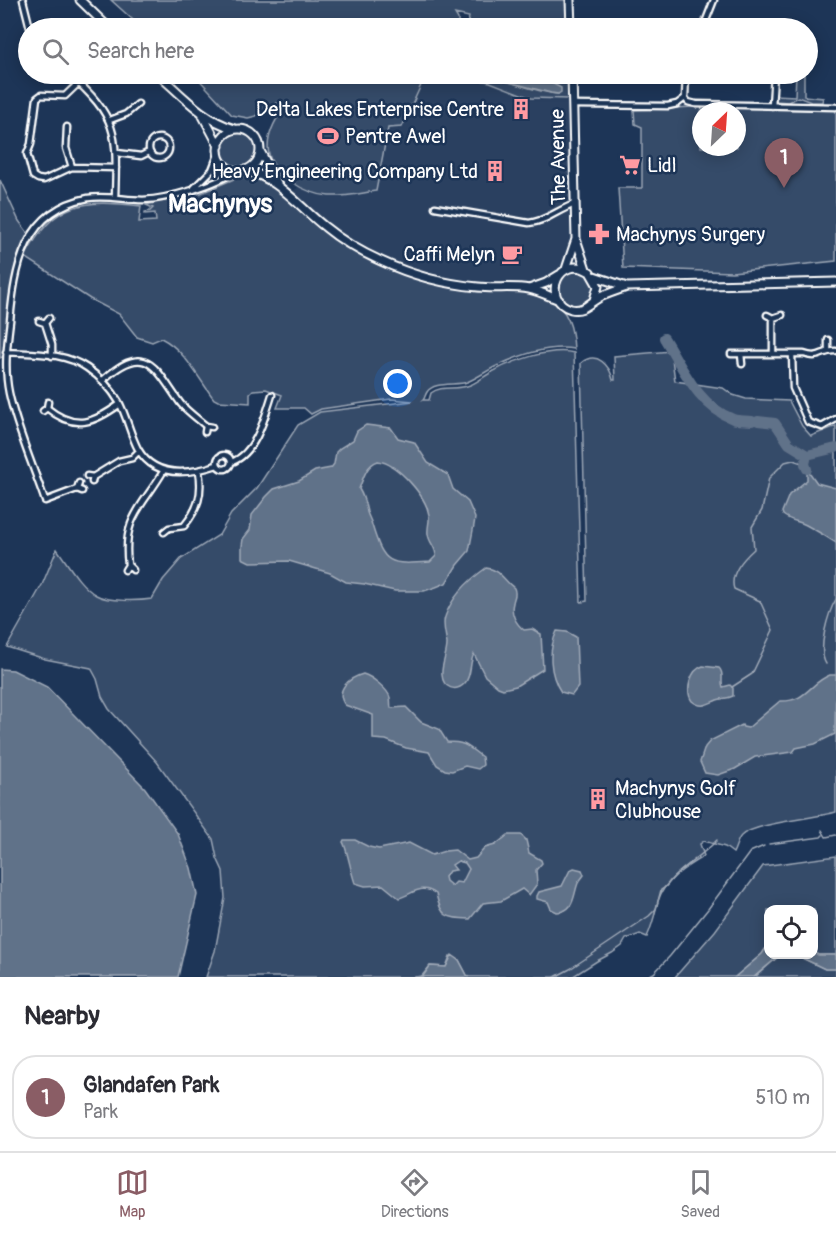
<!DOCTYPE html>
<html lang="en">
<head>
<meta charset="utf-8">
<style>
  :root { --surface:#fff; --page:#f2f2f3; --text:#2b2b33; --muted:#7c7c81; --line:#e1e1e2; --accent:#8a5d65 }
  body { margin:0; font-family:Pangolin,sans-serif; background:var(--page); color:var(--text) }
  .controls { position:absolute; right:18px; bottom:18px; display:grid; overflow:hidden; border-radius:12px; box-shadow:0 3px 15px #0003 }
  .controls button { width:54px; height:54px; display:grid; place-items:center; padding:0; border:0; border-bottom:2px solid var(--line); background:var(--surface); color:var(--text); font:30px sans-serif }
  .compass { position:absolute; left:692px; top:102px; width:54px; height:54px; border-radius:50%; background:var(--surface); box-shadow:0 3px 15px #0003; rotate:25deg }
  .you { position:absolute; left:398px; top:384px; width:21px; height:21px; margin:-15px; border:4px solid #fff; border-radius:50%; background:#1a73e8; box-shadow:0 0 0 9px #1a73e833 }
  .badge { display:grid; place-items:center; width:39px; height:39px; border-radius:50%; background:var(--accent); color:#fff; font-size:20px; font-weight:700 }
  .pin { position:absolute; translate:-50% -50px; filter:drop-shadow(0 2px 3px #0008) }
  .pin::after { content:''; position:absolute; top:32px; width:21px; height:18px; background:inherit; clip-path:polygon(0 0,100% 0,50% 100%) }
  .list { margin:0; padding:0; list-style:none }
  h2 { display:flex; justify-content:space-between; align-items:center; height:78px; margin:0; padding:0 24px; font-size:26px }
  h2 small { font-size:20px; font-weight:400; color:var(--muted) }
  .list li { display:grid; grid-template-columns:39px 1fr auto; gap:18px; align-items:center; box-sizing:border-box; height:84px; margin:0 12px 12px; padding:0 12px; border:2px solid var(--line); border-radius:24px }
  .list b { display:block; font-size:22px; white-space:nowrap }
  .list p { margin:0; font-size:20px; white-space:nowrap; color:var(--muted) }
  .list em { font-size:20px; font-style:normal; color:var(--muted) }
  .icon { flex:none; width:33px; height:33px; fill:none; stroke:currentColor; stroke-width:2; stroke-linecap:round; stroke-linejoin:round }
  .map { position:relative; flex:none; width:836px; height:977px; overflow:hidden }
  .search { position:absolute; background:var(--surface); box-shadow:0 3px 15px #0003; left:18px; right:18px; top:18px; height:66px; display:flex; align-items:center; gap:15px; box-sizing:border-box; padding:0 21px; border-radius:33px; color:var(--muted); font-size:22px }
  .sheet { height:174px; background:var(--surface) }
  nav { display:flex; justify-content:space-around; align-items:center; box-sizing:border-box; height:84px; border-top:2px solid var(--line); background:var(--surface); font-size:16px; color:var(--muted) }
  nav a { display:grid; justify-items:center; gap:3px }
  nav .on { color:var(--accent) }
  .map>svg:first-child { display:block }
  .built { fill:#2a4161 }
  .green { fill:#364b69; stroke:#9aa5b4; stroke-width:1.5; fill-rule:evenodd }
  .water { fill:#617289; stroke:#a0aab8; stroke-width:1.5; fill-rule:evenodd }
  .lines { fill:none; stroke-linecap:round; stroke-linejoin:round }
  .stream { stroke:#a0aab8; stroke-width:1.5 }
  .river { stroke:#617289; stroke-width:10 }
  .minor-casing { stroke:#fff; stroke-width:9 }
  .secondary-casing { stroke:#fff; stroke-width:11 }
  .minor { stroke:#1d3557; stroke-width:4.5 }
  .secondary { stroke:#1d3557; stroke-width:7 }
  .labels { text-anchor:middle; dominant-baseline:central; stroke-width:5; stroke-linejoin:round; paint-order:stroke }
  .poi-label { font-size:20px; fill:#fff; stroke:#1d3557; text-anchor:start }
  .street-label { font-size:20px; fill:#fff; stroke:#1d3557 }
  .district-label { font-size:26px; font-weight:bold; fill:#fff; stroke:#1d3557 }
</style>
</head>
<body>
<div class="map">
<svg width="836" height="977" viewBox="0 0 836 977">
  <rect width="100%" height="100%" fill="#1d3557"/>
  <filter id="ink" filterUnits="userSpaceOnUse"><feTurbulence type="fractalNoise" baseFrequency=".0167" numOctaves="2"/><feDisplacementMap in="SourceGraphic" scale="12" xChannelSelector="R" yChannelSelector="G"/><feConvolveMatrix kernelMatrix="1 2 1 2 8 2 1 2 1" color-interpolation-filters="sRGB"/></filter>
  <g filter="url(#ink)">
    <!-- built -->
    <path class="built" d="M 426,74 L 467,74 L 474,79 L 490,82 L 531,98 L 569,99 L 570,247 L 565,261 L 552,276 L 538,282 L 517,285 L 474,283 L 447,279 L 407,268 L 374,254 L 347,238 L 316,215 L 292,192 L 299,187 L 317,194 L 376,191 L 388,128 L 402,127 Z"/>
    <!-- green -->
    <path class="green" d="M 111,0 L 567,0 L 568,28 L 467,28 L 469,17 L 455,14 L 458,19 L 458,28 L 142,28 Z
      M 194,74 L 426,74 L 402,127 L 388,128 L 376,191 C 361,193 345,197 329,196 C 315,195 302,189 290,181 C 260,161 264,136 283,109 L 277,103 L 256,116 L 248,118 L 232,115 Z
      M 467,74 C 494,73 528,91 558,94 L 555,84 L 519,74 L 569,74 L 569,99 L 531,98 L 490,82 L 474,79 Z
      M 796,74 L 804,74 L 804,96 L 823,98 L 822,102 L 811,102 L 798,97 L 788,102 L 775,101 L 775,95 L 795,96 Z
      M 713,106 L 836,109 L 836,261 L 732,272 L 623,268 L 618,188 L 642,188 L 642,127 L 635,124 L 634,110 ZM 701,111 L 737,111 L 737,147 L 701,147 Z
      M221 150a18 18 0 1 1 36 0a18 18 0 1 1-36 0Z
      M 241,176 L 260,180 L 262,179 C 283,193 301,213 321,229 C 350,251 384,269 418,279 C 437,285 457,289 477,291 C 499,292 529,288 549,299 C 569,309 573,330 574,349 C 550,345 523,354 501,364 C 489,369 479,377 467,382 C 457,386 434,381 427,392 C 425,395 425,398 423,400 L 429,400 L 431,393 C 441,385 455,390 467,386 C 476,384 484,376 492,372 C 512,361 551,347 574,353 L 581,602 L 587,601 L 581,363 C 597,350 610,366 613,380 L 615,380 L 614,356 L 671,351 L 675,381 L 723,388 L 733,395 L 746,399 L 789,401 L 802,426 L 811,436 L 836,426 L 836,812 C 816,818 754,823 741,836 C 737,840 736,848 733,853 L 725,847 L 704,841 L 700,844 L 704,856 C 687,866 664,880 658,901 C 655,913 653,924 647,937 L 640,934 L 626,939 L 622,946 L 612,953 L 597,961 L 572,977 L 468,977 L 459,960 L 450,956 L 446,967 L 430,966 L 421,977 L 206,977 L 215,951 L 225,898 L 223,871 L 217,858 L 213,839 L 157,762 L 109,709 L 102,697 L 97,679 L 91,668 L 45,659 L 7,647 L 42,585 L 57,549 C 68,564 80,586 96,595 C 108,602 139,601 152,599 L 163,580 L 181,559 L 219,535 L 231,514 L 257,488 L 298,425 L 320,412 L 413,401 L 391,399 L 321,409 L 311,414 L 304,408 L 277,408 L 282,395 L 266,389 L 253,390 L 250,393 L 250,403 L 218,401 L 214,399 C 198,378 185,350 161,338 L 152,342 L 137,337 L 119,314 L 90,299 L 25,257 C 54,201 83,199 141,206 L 139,222 L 156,221 L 155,213 L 145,214 L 145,212 L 150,211 L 153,208 L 146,205 L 201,193 Z
      M 0,180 L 19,221 L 28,233 L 16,261 L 5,356 L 0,358 Z
      M559 288a17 17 0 1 1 34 0a17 17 0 1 1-34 0Z
      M 836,856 L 836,955 L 818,955 L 814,952 L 814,910 L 768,910 L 768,945 L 762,954 L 735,977 L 675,977 L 715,931 L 763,866 Z
      M 780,955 L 796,955 L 825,969 L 836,969 L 836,977 L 755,977 Z"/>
    <!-- water -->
    <path class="water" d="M 478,74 C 506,73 536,73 561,88 L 561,92 L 558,94 L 551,93 Z
      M 366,425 L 391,428 L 398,438 L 414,442 L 428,463 L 448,475 L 453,489 L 468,502 L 475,518 L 474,525 L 469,551 L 457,565 L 446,583 L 436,587 L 424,591 L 395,591 L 364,584 L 346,582 L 330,573 L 289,561 L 250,562 L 242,558 L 242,546 L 243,539 L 250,530 L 252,515 L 266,497 L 274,489 L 299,481 L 315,471 L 331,468 L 334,464 L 336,452 L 340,448 L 353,440 L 357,431 ZM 378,461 C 397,463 426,496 429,515 C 430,521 427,528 428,534 C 429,543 436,547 436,556 L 430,562 C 389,565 384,565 372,525 C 371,520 368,516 367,512 C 365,503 364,497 359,489 C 363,479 366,465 378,461 Z
      M 807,469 L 817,483 L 836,488 L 836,543 C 826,536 817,531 806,525 C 798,521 790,521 783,515 L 782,512 L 789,495 L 807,480 Z
      M 486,568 C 500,569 504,581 514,588 C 517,595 514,596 513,603 C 510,613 516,624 524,630 L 532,629 L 541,634 L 543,669 L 516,686 L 503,689 L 498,687 L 485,676 L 474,654 C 469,663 472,675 465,683 C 456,693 443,688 442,675 C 441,665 447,655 447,644 C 446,635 442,625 445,617 C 452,596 469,580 486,568 Z
      M 557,631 L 567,632 L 576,637 L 578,687 L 572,695 L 561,692 C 549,674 548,650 557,631 Z
      M 703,666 L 719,668 C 725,674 720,680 723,687 L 730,685 L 733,688 L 733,696 C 727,699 722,698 717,700 C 707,704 702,709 692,701 C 685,691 690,670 703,666 Z
      M 0,669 L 13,670 L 47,687 L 145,788 L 178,834 L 191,868 L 197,895 L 178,977 L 0,977 Z
      M 363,674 C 371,676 389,690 390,698 C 391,701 390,705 391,708 L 406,707 L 421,722 L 439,729 L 447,742 C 466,742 467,746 482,757 L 483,765 L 478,769 L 465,766 L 452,771 L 445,770 L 437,765 L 429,752 L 406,748 L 386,740 L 373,739 L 373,715 L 345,705 C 334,690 349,678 363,674 Z
      M 830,675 L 836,675 L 835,734 L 815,744 L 796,748 L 793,752 L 755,757 L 735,769 L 718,775 L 705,773 L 700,762 L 705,747 L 710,741 L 742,725 L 743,727 L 748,728 L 780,701 C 807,702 809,683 830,675 Z
      M 508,835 L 521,835 L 526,840 L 529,853 L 541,860 L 542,863 L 536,870 L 537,884 L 529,895 L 522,889 L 501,901 L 483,903 L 470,919 C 446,918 441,917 436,894 C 421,883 413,894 399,898 L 383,885 L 365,886 L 355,883 C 351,873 347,848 343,842 L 344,840 L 355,840 L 369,847 L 379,849 L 409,843 L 432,855 L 445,851 L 455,850 L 468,860 L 476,858 L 485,848 L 495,845 ZM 458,861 L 465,863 L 469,869 L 462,883 L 456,882 L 452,886 L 446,881 L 445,877 L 449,871 L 456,870 L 452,865 Z
      M 574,868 L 582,870 L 584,875 C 582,878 580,880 578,883 C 573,896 575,911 557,912 L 551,909 L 548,902 L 537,899 L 537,896 L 539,892 L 562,886 L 570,870 Z
      M 768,945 L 768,954 L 780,955 L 754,977 L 735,977 L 762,954 Z
      M 814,952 L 818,955 L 836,955 L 836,969 L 825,969 L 796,955 L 814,954 Z
      M 452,955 L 459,960 L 468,977 L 415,977 L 423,976 L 430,966 L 446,967 Z"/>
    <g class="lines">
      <!-- stream -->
      <path class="stream" d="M 826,664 C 817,650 828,613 836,599
        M 732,687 L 752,674 L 773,630 L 760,601 L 734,589 C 729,574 744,558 754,549 L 752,527 L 762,510 L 769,478 L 785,462 L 793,460 L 805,464
        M 822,830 L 826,837 L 836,835
        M 769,844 L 821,837 L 823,835
        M 555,977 L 570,969 L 649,916 L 656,909 L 661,890 C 669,886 670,879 677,874 C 690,862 705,853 717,840
        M 646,977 L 654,973 L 670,956 L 708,909 L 750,852 L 764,846"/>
      <!-- river -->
      <path class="river" d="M 664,338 C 683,368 698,406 733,419 C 738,421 746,420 752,421
        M 758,421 L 775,423 L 789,444 L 807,455 L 805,464 L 807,469
        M 807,455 L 836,448"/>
      <defs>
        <path id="minor" d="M 23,0 L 30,28
          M 703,28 L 714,0
          M 69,74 C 119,118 117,134 115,198
          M 88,74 L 65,96 L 41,95 L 37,98 L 31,144 L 27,154 L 33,176 L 38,179 L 44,180 L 72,167 L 116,168
          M 685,98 L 688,102 L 696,104 L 836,107
          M 685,98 L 686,74
          M 573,105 L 668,106 L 677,104 L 685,98
          M 772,106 L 774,74
          M 110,120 L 126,114 L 138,104
          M 67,127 L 66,148 L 72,167
          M149 148a10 10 0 1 1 20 0a10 10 0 1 1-20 0Z
          M 117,153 L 141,156 L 149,152
          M 194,188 L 212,170 L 219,152
          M 435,207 L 529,223 C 545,222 559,209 575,204
          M 767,315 L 773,318 L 773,354
          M 773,318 L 782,315
          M 39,321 L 45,323 L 49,318
          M 45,323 L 52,345 L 52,356
          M 828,350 L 828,340
          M 6,352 C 34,354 64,352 87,368 C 100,377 111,388 119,402 C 127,417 130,434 138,449 C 155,479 190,474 217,465
          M 731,354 L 804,354 C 821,360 821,350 836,351
          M 741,354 L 742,364
          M 792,354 L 793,388 L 808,422 L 822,427 L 836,419
          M 103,380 C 147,340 155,368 181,404 C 188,412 198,419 206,426
          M 47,408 C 75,431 94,423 120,404
          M 43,411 L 47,408 L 48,402
          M 205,432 L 206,426 L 212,427
          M217 462a7 7 0 1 1 14 0a7 7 0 1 1-14 0Z
          M 232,462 C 256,453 265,417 272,395
          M 87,476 L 93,477 L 92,482
          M 93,477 L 119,461 L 132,458 L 139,451
          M 79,483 L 77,489 L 82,491
          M 77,489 L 45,501 C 34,468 16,427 9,393 C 4,369 7,345 10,321 C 15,267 24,210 88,198 C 106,195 125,200 143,200 C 168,199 217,185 237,170
          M 164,532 L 169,528 L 184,526 C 198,509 203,494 199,471
          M 128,565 C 122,517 142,508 164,470
          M 125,570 L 128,565 L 133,570"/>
        <path id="secondary" d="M 80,0 L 109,28
          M 570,0 L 571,28
          M 158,74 C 182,95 203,120 235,129
          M 572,74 L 576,239 L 586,269
          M 203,116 L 219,146
          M218 150a21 21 0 1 1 42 0a21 21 0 1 1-42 0Z
          M 260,151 L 277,183
          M 244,170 C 278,177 299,207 325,227 C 342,241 361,252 381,261 C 411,275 444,284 478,287 C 495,289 512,286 529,289 C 539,291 549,296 559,300
          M 566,269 L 576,239
          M 594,276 L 627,287
          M 529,289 L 546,283 L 559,275
          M 594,300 L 598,286 L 590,272 C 559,252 540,300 571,309 C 584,312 590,302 600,297 C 609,293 618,290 627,287 L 836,282"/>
      </defs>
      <!-- minor casing -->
      <use href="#minor" class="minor-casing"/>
      <!-- secondary casing -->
      <use href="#secondary" class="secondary-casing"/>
      <!-- minor -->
      <use href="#minor" class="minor"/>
      <!-- secondary -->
      <use href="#secondary" class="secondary"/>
    </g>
  </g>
  <!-- icons -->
  <defs>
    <symbol id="building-bare" viewBox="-9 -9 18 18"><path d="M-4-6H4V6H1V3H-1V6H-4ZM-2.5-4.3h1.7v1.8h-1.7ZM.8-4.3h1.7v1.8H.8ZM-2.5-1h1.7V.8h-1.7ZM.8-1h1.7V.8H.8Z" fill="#ff9aa2" stroke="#1d3557" stroke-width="2.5" paint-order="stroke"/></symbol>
    <symbol id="stadium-bare" viewBox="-9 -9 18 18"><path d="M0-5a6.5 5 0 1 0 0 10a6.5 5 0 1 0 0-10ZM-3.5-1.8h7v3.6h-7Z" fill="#ff9aa2" stroke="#1d3557" stroke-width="2.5" paint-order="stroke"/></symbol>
    <symbol id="supermarket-bare" viewBox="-9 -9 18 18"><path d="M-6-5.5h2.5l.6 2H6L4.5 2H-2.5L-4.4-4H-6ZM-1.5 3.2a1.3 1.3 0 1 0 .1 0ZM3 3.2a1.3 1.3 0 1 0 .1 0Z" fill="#ff9aa2" stroke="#1d3557" stroke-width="2.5" paint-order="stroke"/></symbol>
    <symbol id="pharmacy-bare" viewBox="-9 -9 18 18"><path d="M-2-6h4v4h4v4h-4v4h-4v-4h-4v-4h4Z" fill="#ff9aa2" stroke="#1d3557" stroke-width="2.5" paint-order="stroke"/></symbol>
    <symbol id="cafe-bare" viewBox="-9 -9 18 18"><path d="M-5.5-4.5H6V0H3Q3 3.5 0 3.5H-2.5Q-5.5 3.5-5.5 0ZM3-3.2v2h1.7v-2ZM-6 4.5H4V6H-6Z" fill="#ff9aa2" stroke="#1d3557" stroke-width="2.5" paint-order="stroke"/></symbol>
  </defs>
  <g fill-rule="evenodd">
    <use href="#building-bare" x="506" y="94" width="30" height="30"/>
    <use href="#stadium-bare" x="313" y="121" width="30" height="30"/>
    <use href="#supermarket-bare" x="615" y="150" width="30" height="30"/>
    <use href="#building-bare" x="480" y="156" width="30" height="30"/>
    <use href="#pharmacy-bare" x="584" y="219" width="30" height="30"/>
    <use href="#cafe-bare" x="497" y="239" width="30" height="30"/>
    <use href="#building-bare" x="583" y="784" width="30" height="30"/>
  </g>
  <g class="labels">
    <!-- poi labels -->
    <g class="poi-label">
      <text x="504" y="109" text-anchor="end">Delta Lakes Enterprise Centre</text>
      <text x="345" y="136">Pentre Awel</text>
      <text x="647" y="165">Lidl</text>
      <text x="478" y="171" text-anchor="end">Heavy Engineering Company Ltd</text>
      <text x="616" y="234">Machynys Surgery</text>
      <text x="495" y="254" text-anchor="end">Caffi Melyn</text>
      <text x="615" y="788">Machynys Golf<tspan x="615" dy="23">Clubhouse</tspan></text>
    </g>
    <!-- street labels -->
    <g class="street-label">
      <text transform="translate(558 157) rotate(-91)">The Avenue</text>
    </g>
    <!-- district labels -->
    <g class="district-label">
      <text x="220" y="204">Machynys</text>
    </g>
  </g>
</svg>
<div class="controls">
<button><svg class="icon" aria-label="locate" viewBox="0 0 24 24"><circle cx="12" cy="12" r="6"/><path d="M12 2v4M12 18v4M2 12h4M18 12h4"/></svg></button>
</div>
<svg class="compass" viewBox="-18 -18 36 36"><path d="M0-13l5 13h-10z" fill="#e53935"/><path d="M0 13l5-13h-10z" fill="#7c7c81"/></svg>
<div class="you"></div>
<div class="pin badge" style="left:784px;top:188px">1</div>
<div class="search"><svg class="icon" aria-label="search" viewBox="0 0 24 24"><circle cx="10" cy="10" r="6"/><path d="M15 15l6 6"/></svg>Search here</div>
</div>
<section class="sheet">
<h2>Nearby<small></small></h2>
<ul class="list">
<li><span class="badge">1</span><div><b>Glandafen Park</b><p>Park</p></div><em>510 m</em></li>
</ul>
</section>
<nav>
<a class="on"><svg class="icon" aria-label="map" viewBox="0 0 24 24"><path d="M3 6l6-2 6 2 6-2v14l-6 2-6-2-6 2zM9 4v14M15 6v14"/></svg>Map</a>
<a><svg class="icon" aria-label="directions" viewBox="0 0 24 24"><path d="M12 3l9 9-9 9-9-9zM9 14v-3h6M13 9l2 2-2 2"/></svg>Directions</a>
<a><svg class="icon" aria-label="saved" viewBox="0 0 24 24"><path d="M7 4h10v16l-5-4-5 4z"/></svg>Saved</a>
</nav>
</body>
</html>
